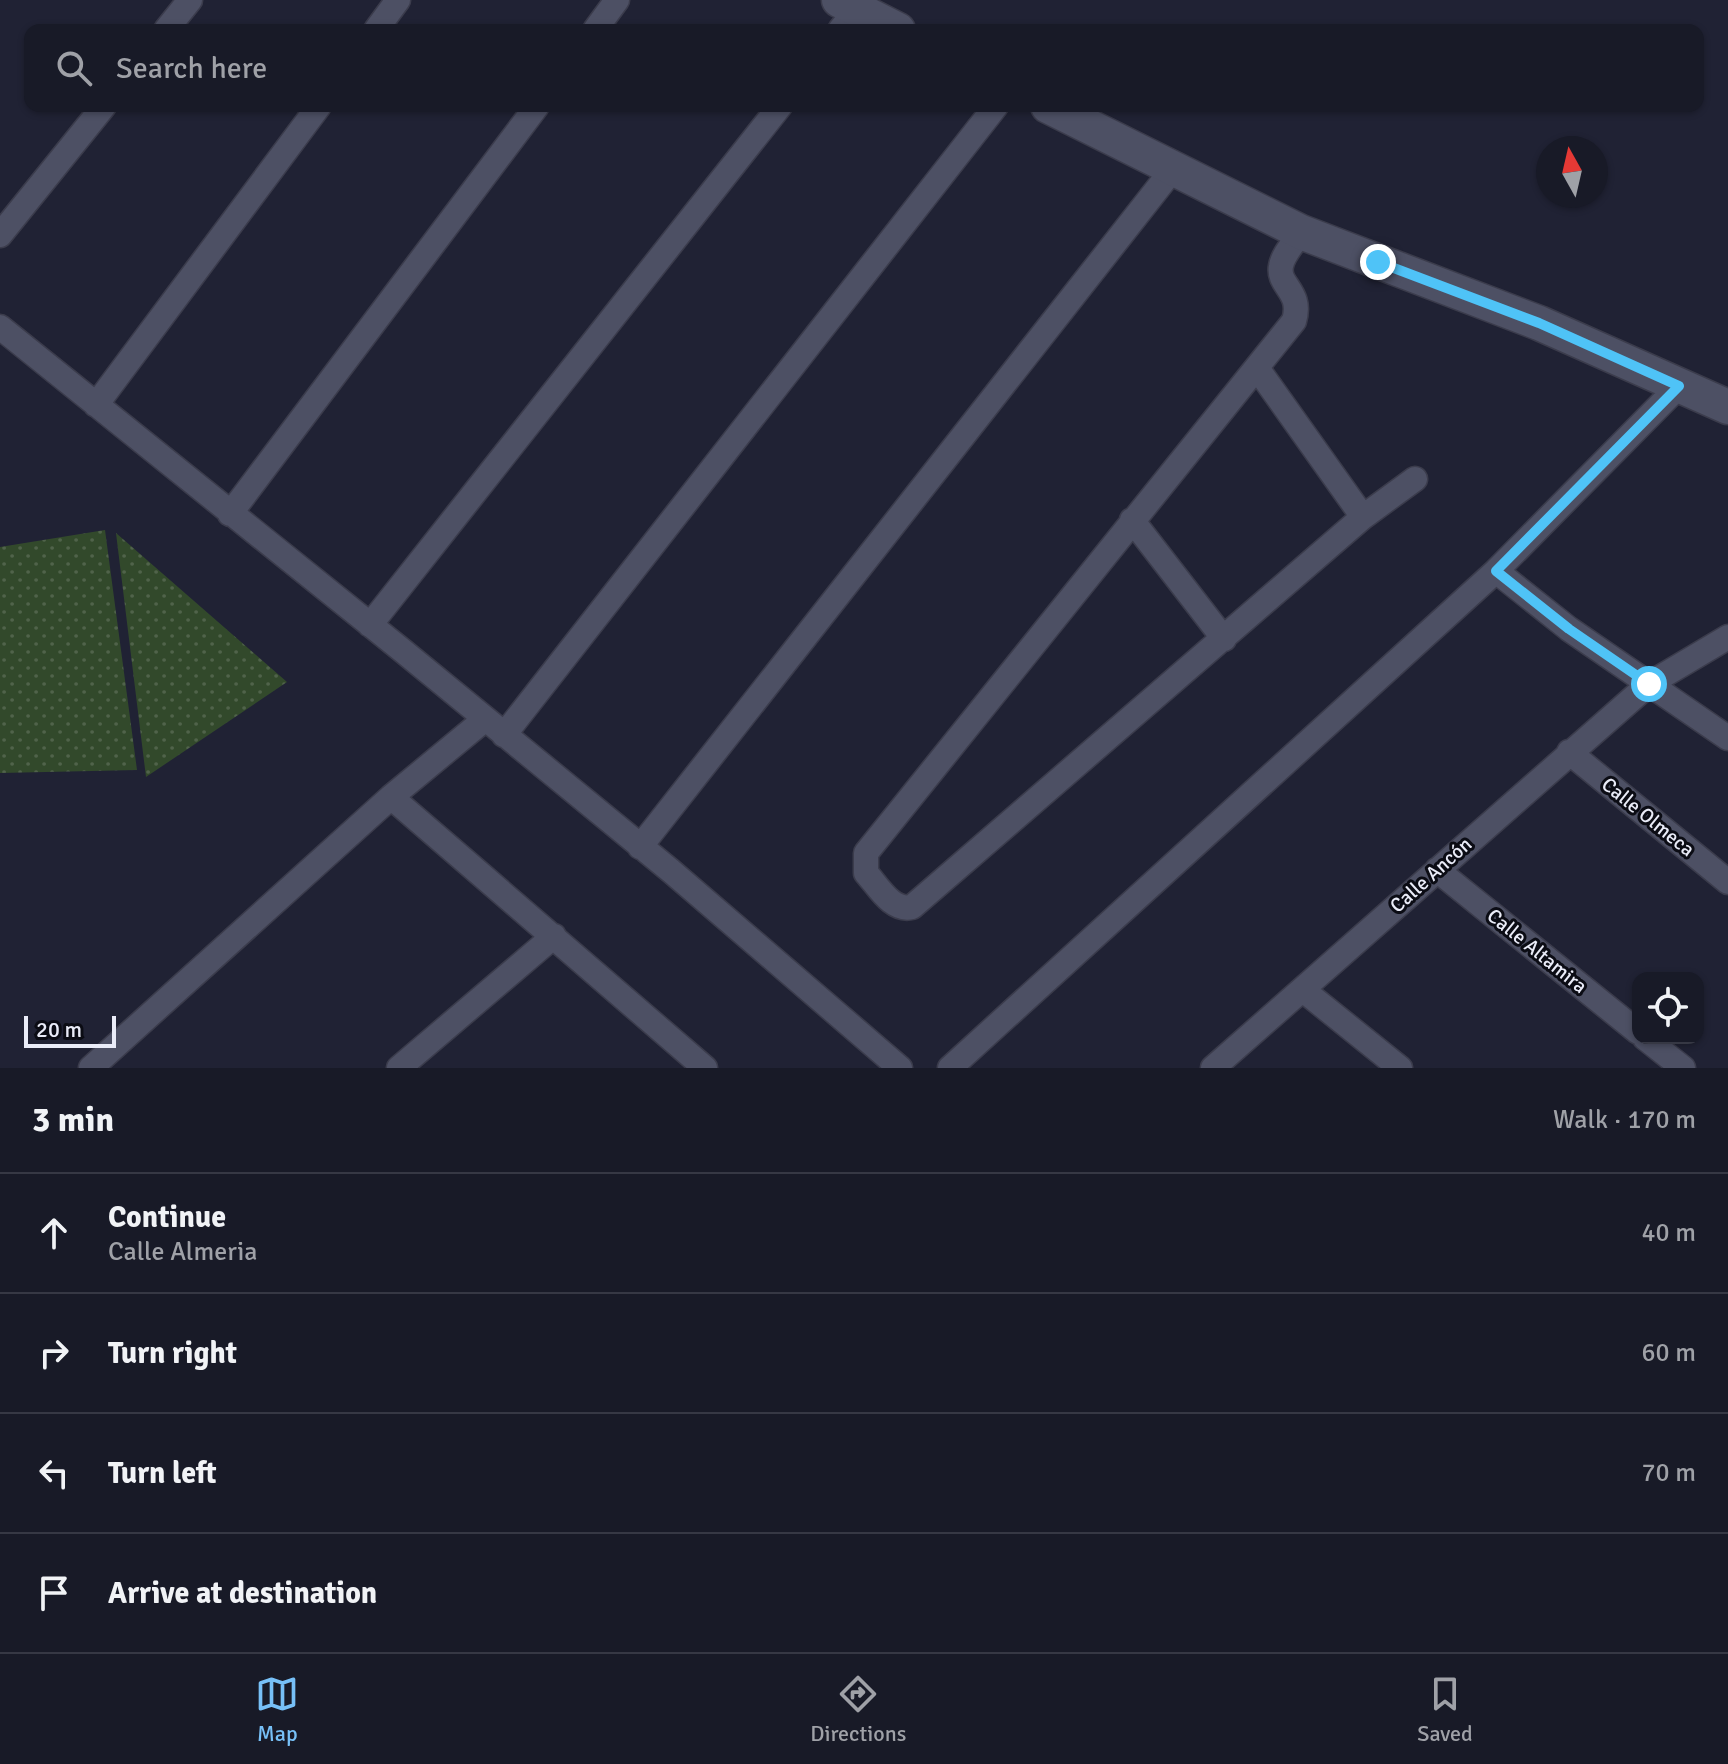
<!DOCTYPE html>
<html lang="en">
<head>
<meta charset="utf-8">
<style>
  :root { --surface:#181a27; --page:#252733; --text:#f1f3f6; --muted:#9fa1a7; --line:#363844; --accent:#77c0f7 }
  body { margin:0; font-family:Signika,sans-serif; background:var(--page); color:var(--text) }
  .controls { position:absolute; right:24px; bottom:24px; display:grid; overflow:hidden; border-radius:16px; box-shadow:0 2px 6px #0004 }
  .controls button { width:72px; height:72px; display:grid; place-items:center; padding:0; border:0; border-bottom:2px solid var(--line); background:var(--surface); color:var(--text); font:40px sans-serif }
  .compass { position:absolute; left:1536px; top:136px; width:72px; height:72px; border-radius:50%; background:var(--surface); box-shadow:0 2px 6px #0004; rotate:352deg }
  .scale { position:absolute; left:24px; bottom:20px; width:92px; box-sizing:border-box; padding-left:8px; border:4px solid #eaecf8; border-top:0; font-size:22px; line-height:28px; white-space:nowrap; color:#eaecf8; -webkit-text-stroke:6px #0b0c14; paint-order:stroke }
  .stop { position:absolute; width:24px; height:24px; margin:-18px; border:6px solid #4fc3f7; border-radius:50%; background:#fff }
  .stop.end { background:#4fc3f7; border-color:#fff; box-shadow:0 2px 8px #0008 }
  .list { margin:0; padding:0; list-style:none }
  h2 { display:flex; justify-content:space-between; align-items:center; height:104px; margin:0; padding:0 32px; font-size:34px }
  h2 small { font-size:26px; font-weight:400; color:var(--muted) }
  .list li { display:grid; grid-template-columns:52px 1fr auto; gap:24px; align-items:center; box-sizing:border-box; height:120px; padding:0 32px; border-top:2px solid var(--line) }
  .list b { display:block; font-size:30px; white-space:nowrap }
  .list p { margin:0; font-size:26px; white-space:nowrap; color:var(--muted) }
  .list em { font-size:26px; font-style:normal; color:var(--muted) }
  .icon { flex:none; width:44px; height:44px; fill:none; stroke:currentColor; stroke-width:2; stroke-linecap:round; stroke-linejoin:round }
  .map { position:relative; flex:none; width:1728px; height:1068px; overflow:hidden }
  .search { position:absolute; background:var(--surface); box-shadow:0 2px 6px #0004; left:24px; right:24px; top:24px; height:88px; display:flex; align-items:center; gap:20px; box-sizing:border-box; padding:0 28px; border-radius:16px; color:var(--muted); font-size:30px }
  .sheet { height:584px; background:var(--surface) }
  nav { display:flex; justify-content:space-around; align-items:center; box-sizing:border-box; height:112px; border-top:2px solid var(--line); background:var(--surface); font-size:22px; color:var(--muted) }
  nav a { display:grid; justify-items:center; gap:4px }
  nav .on { color:var(--accent) }
  .map>svg:first-child { display:block }
  .grass { fill:url(#grass-dots) }
  .lines { fill:none; stroke-linecap:round; stroke-linejoin:round }
  .street-casing { stroke:#3b3c4c; stroke-width:27 }
  .secondary-casing { stroke:#3b3c4c; stroke-width:37 }
  .street { stroke:#4d5064; stroke-width:24 }
  .secondary { stroke:#4d5064; stroke-width:34 }
  .route { stroke:#4fc3f7; stroke-width:10 }
  .labels { text-anchor:middle; dominant-baseline:central; stroke-width:6; stroke-linejoin:round; paint-order:stroke }
  .street-label { font-size:20px; fill:#eaecf8; stroke:#0b0c14 }
</style>
</head>
<body>
<div class="map">
<svg width="1728" height="1068" viewBox="0 0 1728 1068">
  <defs>
    <pattern id="grass-dots" width="8" height="8" patternUnits="userSpaceOnUse" patternTransform="scale(2)"><rect width="8" height="8" fill="#32492b"/><path d="M2 2h.1M6 6h.1" fill="none" stroke="#50634a" stroke-width="1.8" stroke-linecap="round"/></pattern>
  </defs>
  <rect width="100%" height="100%" fill="#202234"/>
  <!-- grass -->
  <path class="grass" d="M 105,530 L 137,770 L 0,773 L 0,547 Z
    M 116,533 L 287,682 L 146,777 Z"/>
  <g class="lines">
    <defs>
      <path id="street" d="M 166,30 L 190,0
        M 376,30 L 398,0
        M 595,30 L 617,0
        M 840,30 L 857,9
        M 1301,232 C 1295,242 1283,254 1281,266 C 1277,286 1303,291 1294,321 L 866,853 L 866,873 C 878,886 892,912 912,907 L 1363,517 L 1415,479
        M 0,235 L 104,106
        M 0,327 L 403,651 L 671,871 L 900,1068
        M 1257,368 L 1363,517
        M 96,405 L 319,106
        M 230,514 L 537,106
        M 1132,520 L 1224,639
        M 1496,571 L 1569,629 L 1728,738
        M 370,625 L 780,106
        M 504,735 L 996,106
        M 1569,752 L 1728,882
        M 391,797 L 705,1068
        M 640,847 L 1173,169
        M 1437,870 L 1638,1032
        M 1303,990 L 1400,1068
        M 1645,1038 L 1683,1068
        M 91,1068 L 391,797 L 484,720
        M 399,1068 L 554,936
        M 950,1068 L 1496,571 L 1679,386
        M 1213,1068 L 1649,684 L 1728,637"/>
      <path id="secondary" d="M 839,0 L 898,30
        M 1048,106 L 1301,232 L 1539,323 L 1728,407"/>
    </defs>
    <!-- street casing -->
    <use href="#street" class="street-casing"/>
    <!-- secondary casing -->
    <use href="#secondary" class="secondary-casing"/>
    <!-- street -->
    <use href="#street" class="street"/>
    <!-- secondary -->
    <use href="#secondary" class="secondary"/>
  </g>
  <g class="lines">
    <!-- route -->
    <path class="route" d="M 1378,262 L 1539,323 L 1679,386 L 1496,571 L 1569,629 L 1649,684"/>
  </g>
  <g class="labels">
    <!-- street labels -->
    <g class="street-label">
      <text transform="translate(1648 817) rotate(39)">Calle Olmeca</text>
      <text transform="translate(1431 875) rotate(-42)">Calle Ancón</text>
      <text transform="translate(1537 951) rotate(39)">Calle Altamira</text>
    </g>
  </g>
</svg>
<div class="controls">
<button><svg class="icon" aria-label="locate" viewBox="0 0 24 24"><circle cx="12" cy="12" r="6"/><path d="M12 2v4M12 18v4M2 12h4M18 12h4"/></svg></button>
</div>
<svg class="compass" viewBox="-18 -18 36 36"><path d="M0-13l5 13h-10z" fill="#e53935"/><path d="M0 13l5-13h-10z" fill="#9fa1a7"/></svg>
<div class="scale">20 m</div>
<div class="stop" style="left:1649px;top:684px"></div>
<div class="stop end" style="left:1378px;top:262px"></div>
<div class="search"><svg class="icon" aria-label="search" viewBox="0 0 24 24"><circle cx="10" cy="10" r="6"/><path d="M15 15l6 6"/></svg>Search here</div>
</div>
<section class="sheet">
<h2>3 min<small>Walk · 170 m</small></h2>
<ul class="list">
<li><svg class="icon" aria-label="ahead" viewBox="0 0 24 24"><path d="M12 20V5M6 11l6-6 6 6"/></svg><div><b>Continue</b><p>Calle Almeria</p></div><em>40 m</em></li>
<li><svg class="icon" aria-label="right" viewBox="0 0 24 24"><path d="M7 20v-9h11M14 6l5 5-5 5"/></svg><div><b>Turn right</b></div><em>60 m</em></li>
<li><svg class="icon" aria-label="left" viewBox="0 0 24 24"><path d="M17 20v-9H6M10 6l-5 5 5 5"/></svg><div><b>Turn left</b></div><em>70 m</em></li>
<li><svg class="icon" aria-label="arrive" viewBox="0 0 24 24"><path d="M6 21V4h12l-3 4 3 4H6"/></svg><div><b>Arrive at destination</b></div></li>
</ul>
</section>
<nav>
<a class="on"><svg class="icon" aria-label="map" viewBox="0 0 24 24"><path d="M3 6l6-2 6 2 6-2v14l-6 2-6-2-6 2zM9 4v14M15 6v14"/></svg>Map</a>
<a><svg class="icon" aria-label="directions" viewBox="0 0 24 24"><path d="M12 3l9 9-9 9-9-9zM9 14v-3h6M13 9l2 2-2 2"/></svg>Directions</a>
<a><svg class="icon" aria-label="saved" viewBox="0 0 24 24"><path d="M7 4h10v16l-5-4-5 4z"/></svg>Saved</a>
</nav>
</body>
</html>
